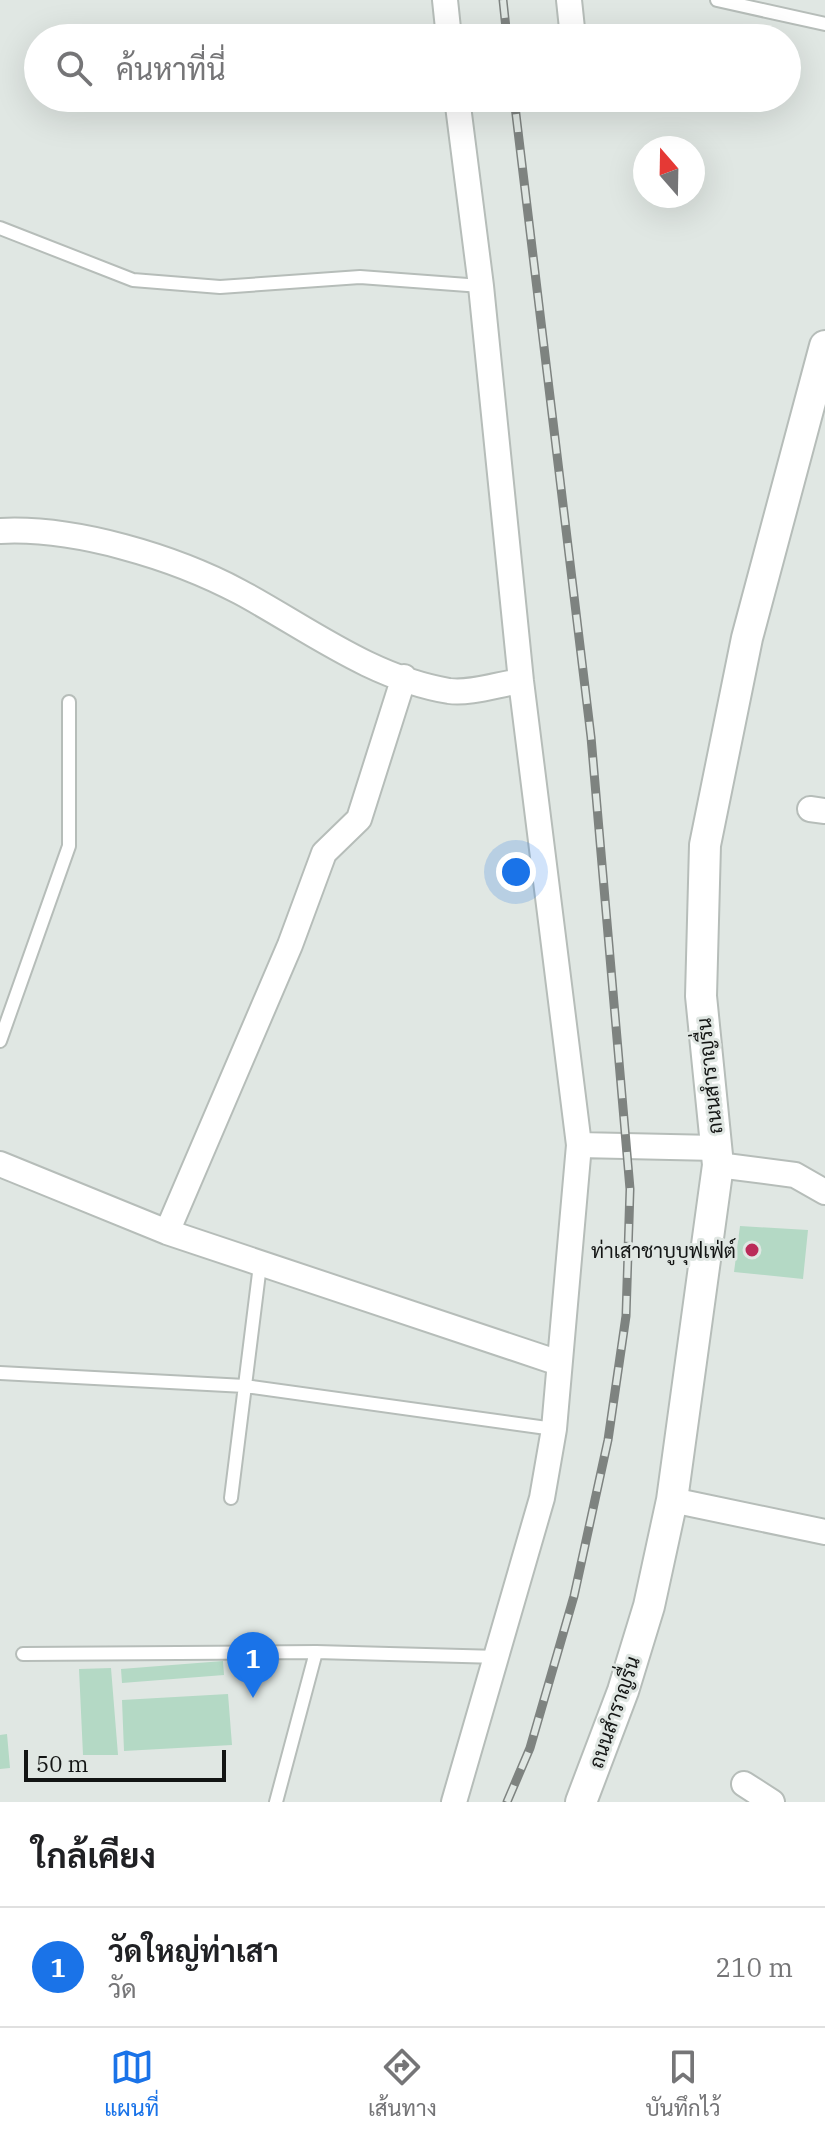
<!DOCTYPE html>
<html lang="th">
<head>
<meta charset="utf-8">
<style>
  :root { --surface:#fff; --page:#f6f6f6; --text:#202124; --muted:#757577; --line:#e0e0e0; --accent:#1a73e8 }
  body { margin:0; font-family:"IBM Plex Serif",Sarabun,serif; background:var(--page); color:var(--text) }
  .compass { position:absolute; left:633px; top:136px; width:72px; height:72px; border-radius:50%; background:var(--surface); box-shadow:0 8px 32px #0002; rotate:340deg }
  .scale { position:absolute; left:24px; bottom:20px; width:202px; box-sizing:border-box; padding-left:8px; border:4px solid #131514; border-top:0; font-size:22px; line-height:28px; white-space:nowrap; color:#131514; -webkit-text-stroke:6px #e0e7e3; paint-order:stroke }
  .you { position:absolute; left:516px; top:872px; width:28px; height:28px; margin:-20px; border:6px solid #fff; border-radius:50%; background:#1a73e8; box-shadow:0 0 0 12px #1a73e833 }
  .badge { display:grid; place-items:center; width:52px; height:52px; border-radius:50%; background:var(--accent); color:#fff; font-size:26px; font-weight:700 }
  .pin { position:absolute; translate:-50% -66px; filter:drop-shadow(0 2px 4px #0008) }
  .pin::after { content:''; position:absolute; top:42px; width:28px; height:24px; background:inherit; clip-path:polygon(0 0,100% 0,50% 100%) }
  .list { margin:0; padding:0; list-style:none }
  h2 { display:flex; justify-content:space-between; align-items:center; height:104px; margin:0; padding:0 32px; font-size:34px }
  h2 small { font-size:26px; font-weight:400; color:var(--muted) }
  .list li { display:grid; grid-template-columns:52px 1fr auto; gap:24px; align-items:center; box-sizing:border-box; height:120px; padding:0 32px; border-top:2px solid var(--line) }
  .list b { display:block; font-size:30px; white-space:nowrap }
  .list p { margin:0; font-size:26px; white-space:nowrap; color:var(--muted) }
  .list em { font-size:26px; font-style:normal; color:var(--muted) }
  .icon { flex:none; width:44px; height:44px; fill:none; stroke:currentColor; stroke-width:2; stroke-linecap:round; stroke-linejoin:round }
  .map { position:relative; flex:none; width:825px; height:1802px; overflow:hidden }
  .search { position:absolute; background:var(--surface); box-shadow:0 8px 32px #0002; left:24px; right:24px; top:24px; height:88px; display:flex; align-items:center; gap:20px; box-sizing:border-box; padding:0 28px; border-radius:44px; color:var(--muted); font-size:30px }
  .sheet { height:224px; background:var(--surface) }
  nav { display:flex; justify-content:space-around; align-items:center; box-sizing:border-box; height:112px; border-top:2px solid var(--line); background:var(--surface); font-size:22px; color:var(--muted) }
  nav a { display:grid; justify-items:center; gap:4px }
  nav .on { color:var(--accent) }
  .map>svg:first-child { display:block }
  .building { fill:#b4d9c5 }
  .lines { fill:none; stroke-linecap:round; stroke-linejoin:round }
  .service-casing { stroke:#b6bdb9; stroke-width:16 }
  .minor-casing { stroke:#b6bdb9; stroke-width:28 }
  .tertiary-casing { stroke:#b6bdb9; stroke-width:34 }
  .service { stroke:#fff; stroke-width:12 }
  .minor { stroke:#fff; stroke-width:24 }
  .tertiary { stroke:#fff; stroke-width:30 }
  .rail-casing { stroke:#7e8380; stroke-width:9 }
  .rail { stroke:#e0e7e3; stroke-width:6; stroke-dasharray:18; stroke-linecap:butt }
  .poi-dot { fill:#ba2b59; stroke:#e0e7e3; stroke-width:3 }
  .labels { text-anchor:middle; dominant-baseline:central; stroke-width:6; stroke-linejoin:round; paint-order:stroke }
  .street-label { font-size:20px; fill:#131514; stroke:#e0e7e3 }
  .poi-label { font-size:20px; fill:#131514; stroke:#e0e7e3; text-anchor:end }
</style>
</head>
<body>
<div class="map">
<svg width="825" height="1802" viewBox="0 0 825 1802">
  <rect width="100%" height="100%" fill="#e0e7e3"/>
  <!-- building -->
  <path class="building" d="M 740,1226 L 808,1230 L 803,1279 L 734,1272 Z
    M 223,1661 L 224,1675 L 122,1683 L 121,1669 Z
    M 111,1668 L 118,1755 L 83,1755 L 79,1669 Z
    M 228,1694 L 232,1745 L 124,1751 L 122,1700 Z
    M 7,1734 L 10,1768 L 0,1769 L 0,1735 Z"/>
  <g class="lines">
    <defs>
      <path id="service" d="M 717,0 L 825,24
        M 0,228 L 133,280 L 220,287 L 360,277 L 481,286
        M 0,1041 L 69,846 L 69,702
        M 0,1373 L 245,1386 L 554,1429
        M 231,1498 L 260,1265
        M 23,1654 L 316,1652 L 499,1657
        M 276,1802 L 316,1652"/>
      <path id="minor" d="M 445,0 L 449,38
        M 569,0 L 573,38
        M 0,531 C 75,527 174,557 240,592 C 307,628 371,678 449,691 C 470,694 499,684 521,681
        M 810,809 L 825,811
        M 579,1145 L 716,1148
        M 0,1164 L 167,1232 L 559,1363
        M 718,1165 L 795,1175 L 825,1192
        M 167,1232 L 290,945 L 324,853 L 359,819 L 404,677
        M 672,1500 L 825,1532
        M 744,1784 L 772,1802
        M 454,1802 L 542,1498 L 554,1429 L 579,1145 L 521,681 L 481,286 L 457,98"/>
      <path id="tertiary" d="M 581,1802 L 623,1691 L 649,1606 L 672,1500 L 718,1165 L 701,996 L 705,845 L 747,638 L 825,346"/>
    </defs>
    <!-- service casing -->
    <use href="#service" class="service-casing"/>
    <!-- minor casing -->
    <use href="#minor" class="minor-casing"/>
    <!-- tertiary casing -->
    <use href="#tertiary" class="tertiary-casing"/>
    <!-- service -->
    <use href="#service" class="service"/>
    <!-- minor -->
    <use href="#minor" class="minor"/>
    <!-- tertiary -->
    <use href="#tertiary" class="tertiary"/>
    <defs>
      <path id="rail" d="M 503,0 L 507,38
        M 507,1802 L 530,1748 L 574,1596 L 608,1440 L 626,1316 L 630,1189 L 591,737 L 514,98"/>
    </defs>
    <!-- rail casing -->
    <use href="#rail" class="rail-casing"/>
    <!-- rail -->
    <use href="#rail" class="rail"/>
  </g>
  <!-- markers -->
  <circle class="poi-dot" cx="752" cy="1250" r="8"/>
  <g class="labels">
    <!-- street labels -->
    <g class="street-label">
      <text transform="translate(709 1076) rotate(-96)">ถนนสำราญรื่น</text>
      <text transform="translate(614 1712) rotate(-71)">ถนนสำราญรื่น</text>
    </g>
    <!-- poi labels -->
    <g class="poi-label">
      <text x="736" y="1250">ท่าเสาชาบูบุฟเฟ่ต์</text>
    </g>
  </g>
</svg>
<svg class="compass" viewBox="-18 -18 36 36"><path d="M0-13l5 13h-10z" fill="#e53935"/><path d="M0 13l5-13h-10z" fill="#757577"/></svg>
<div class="scale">50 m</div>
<div class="you"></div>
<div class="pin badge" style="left:253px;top:1698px">1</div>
<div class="search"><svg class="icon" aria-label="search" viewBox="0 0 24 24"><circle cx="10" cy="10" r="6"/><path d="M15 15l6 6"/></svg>ค้นหาที่นี่</div>
</div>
<section class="sheet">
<h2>ใกล้เคียง<small></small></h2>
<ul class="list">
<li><span class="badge">1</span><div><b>วัดใหญ่ท่าเสา</b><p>วัด</p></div><em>210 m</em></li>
</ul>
</section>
<nav>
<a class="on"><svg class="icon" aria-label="map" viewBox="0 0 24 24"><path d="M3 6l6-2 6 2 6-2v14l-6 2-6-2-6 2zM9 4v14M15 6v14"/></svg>แผนที่</a>
<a><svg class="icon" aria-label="directions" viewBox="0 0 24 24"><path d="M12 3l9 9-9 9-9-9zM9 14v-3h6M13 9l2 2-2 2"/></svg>เส้นทาง</a>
<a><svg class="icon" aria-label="saved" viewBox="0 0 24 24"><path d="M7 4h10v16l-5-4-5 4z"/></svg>บันทึกไว้</a>
</nav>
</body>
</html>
